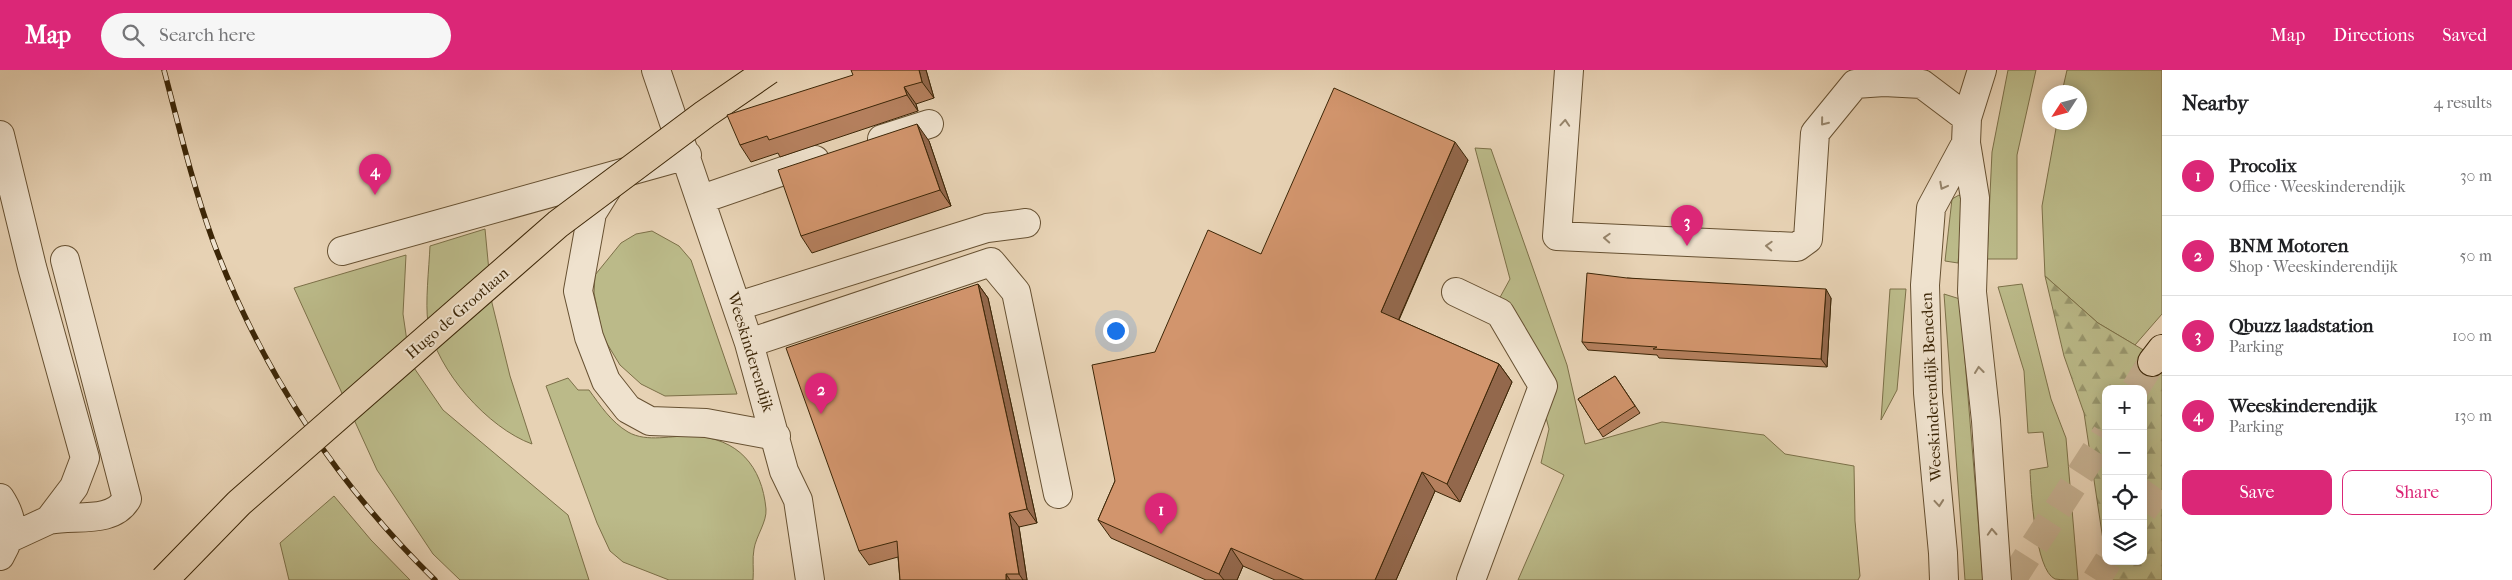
<!DOCTYPE html>
<html lang="en">
<head>
<meta charset="utf-8">
<style>
  :root { --surface:#fff; --page:#f6f6f6; --text:#202124; --muted:#757577; --line:#e0e0e0; --accent:#db2777 }
  body { margin:0; font-family:"IM FELL French Canon",serif; background:var(--page); color:var(--text) }
  .controls { position:absolute; right:15px; bottom:15px; display:grid; overflow:hidden; border-radius:10px; box-shadow:0 2px 12px #0003 }
  .controls button { width:45px; height:45px; display:grid; place-items:center; padding:0; border:0; border-bottom:1px solid var(--line); background:var(--surface); color:var(--text); font:25px sans-serif }
  .compass { position:absolute; left:2042px; top:15px; width:45px; height:45px; border-radius:50%; background:var(--surface); box-shadow:0 2px 12px #0003; rotate:234deg }
  .you { position:absolute; left:1115px; top:260px; width:18px; height:18px; margin:-12px; border:4px solid #fff; border-radius:50%; background:#1a73e8; box-shadow:0 0 0 8px #1a73e833 }
  .badge { display:grid; place-items:center; width:32px; height:32px; border-radius:50%; background:var(--accent); color:#fff; font-size:16px; font-weight:700 }
  .pin { position:absolute; translate:-50% -41px; filter:drop-shadow(0 1px 2px #0008) }
  .pin::after { content:''; position:absolute; top:26px; width:18px; height:15px; background:inherit; clip-path:polygon(0 0,100% 0,50% 100%) }
  .list { margin:0; padding:0; list-style:none }
  h2 { display:flex; justify-content:space-between; align-items:center; height:65px; margin:0; padding:0 20px; font-size:21px }
  h2 small { font-size:16px; font-weight:400; color:var(--muted) }
  .list li { display:grid; grid-template-columns:32px 1fr auto; gap:15px; align-items:center; box-sizing:border-box; height:80px; padding:0 20px; border-top:1px solid var(--line) }
  .list b { display:block; font-size:19px; white-space:nowrap }
  .list p { margin:0; font-size:16px; white-space:nowrap; color:var(--muted) }
  .list em { font-size:16px; font-style:normal; color:var(--muted) }
  .actions { display:flex; gap:10px; padding:15px 20px }
  .actions a { flex:1; padding:11px 0; border:1px solid var(--accent); border-radius:10px; text-align:center; font-size:18px; color:var(--accent) }
  .actions .main { background:var(--accent); color:#fff }
  .icon { flex:none; width:28px; height:28px; fill:none; stroke:currentColor; stroke-width:2; stroke-linecap:round; stroke-linejoin:round }
  .map { position:relative; flex:none; width:2162px; height:510px; overflow:hidden }
  header { display:flex; align-items:center; gap:30px; box-sizing:border-box; height:70px; padding:0 25px; background:var(--accent); color:#fff }
  header strong { font-size:24px }
  nav { display:flex; gap:28px; margin-inline-start:auto; font-size:18px }
  .search { width:350px; height:45px; background:var(--page); display:flex; align-items:center; gap:12px; box-sizing:border-box; padding:0 18px; border-radius:28px; color:var(--muted); font-size:19px }
  main { display:flex }
  aside { flex:1; background:var(--surface) }
  .map>svg:first-child { display:block }
  .green { fill:#bbba89; stroke:#7c7048 }
  .forest { fill:url(#forest-firs); stroke:#7c7048; fill-rule:evenodd }
  .lines { fill:none; stroke-linecap:round; stroke-linejoin:round }
  .highway-tunnel { stroke:#c5b091; stroke-width:28; stroke-dasharray:28 14; stroke-linecap:butt }
  .minor-casing { stroke:#675132; stroke-width:30 }
  .highway-casing { stroke:#3c2607; stroke-width:30 }
  .minor { stroke:#efe2ce; stroke-width:28 }
  .highway { stroke:#e7d2b4; stroke-width:28 }
  .rail-casing { stroke:#3c2607; stroke-width:5.5 }
  .rail { stroke:#efe2ce; stroke-width:4; stroke-dasharray:11; stroke-linecap:butt }
  .major-bridge-casing { stroke:#3c2607; stroke-width:30; stroke-linecap:butt }
  .major-bridge { stroke:#e7d2b4; stroke-width:28 }
  .wall { fill:#b5805e; stroke:#3c2607 }
  .shaded-wall { fill:#93684c; stroke:#3c2607 }
  .building { fill:#d2956d; stroke:#3c2607 }
  .oneway { stroke:#96846a }
  .labels { text-anchor:middle; dominant-baseline:central; stroke-width:4; stroke-linejoin:round; paint-order:stroke }
  .street-label { font-size:16px; fill:#3c2607; stroke:#efe2ce }
</style>
</head>
<body>
<header>
<strong>Map</strong>
<div class="search"><svg class="icon" aria-label="search" viewBox="0 0 24 24"><circle cx="10" cy="10" r="6"/><path d="M15 15l6 6"/></svg>Search here</div>
<nav><a>Map</a><a>Directions</a><a>Saved</a></nav>
</header>
<main>
<div class="map">
<svg width="2162" height="510" viewBox="0 0 2162 510">
  <defs>
    <pattern id="forest-firs" width="22" height="20" patternUnits="userSpaceOnUse" patternTransform="scale(1.25)"><rect width="22" height="20" fill="#bbba89"/><path d="M5 1l3.5 6h-7zM16 11l3.5 6h-7z" fill="#99976e"/></pattern>
  </defs>
  <rect width="100%" height="100%" fill="#e7d2b4"/>
  <filter id="stains"><feTurbulence type="fractalNoise" baseFrequency=".004" numOctaves="4"/><feColorMatrix values="0 0 0 0 .2 0 0 0 0 .09 0 0 0 0 .02 0 0 0 .5 -.17"/></filter>
  <radialGradient id="worn" r=".72"><stop offset=".6" stop-color="#630" stop-opacity="0"/><stop offset="1" stop-color="#630" stop-opacity=".3"/></radialGradient>
  <!-- green -->
  <path class="green" d="M 2008,0 L 2036,0 L 2017,85 L 2017,189 L 1987,189 L 1992,82 Z
    M 2067,0 L 2162,0 L 2162,244 L 2135,275 L 2098,253 L 2045,206 L 2042,136 L 2057,53 L 2080,52 L 2080,22 L 2062,22 Z
    M 1475,78 L 1491,79 L 1567,295 L 1585,374 L 1662,352 L 1764,365 L 1785,384 L 1854,396 L 1855,451 L 1860,506 L 1858,510 L 1518,510 L 1564,405 L 1541,393 L 1549,359 L 1521,253 L 1498,231 L 1510,209 Z
    M 1959,125 L 1964,130 L 1958,193 L 1945,191 L 1952,129 Z
    M 485,159 L 492,233 L 510,306 L 532,374 C 488,358 437,301 428,253 C 425,233 429,198 430,176 Z
    M 652,161 L 679,176 L 691,190 L 737,324 L 665,326 L 641,314 L 620,295 L 603,267 L 594,223 L 595,205 L 621,173 L 636,164 Z
    M 406,185 L 403,244 L 410,292 L 443,340 L 568,445 L 589,510 L 460,510 L 433,484 L 377,400 L 294,218 Z
    M 2022,214 L 2051,329 L 2066,368 L 2078,510 C 2071,510 2061,510 2055,509 C 2035,500 2031,421 2030,400 L 2048,397 L 2043,362 L 2028,363 L 2024,301 L 1998,217 Z
    M 1890,219 L 1906,219 L 1897,320 L 1881,350 Z
    M 1944,224 L 1960,229 L 1983,510 L 1965,510 Z
    M 568,308 L 578,320 L 589,320 C 600,335 611,352 628,362 C 647,373 672,365 693,366 C 738,368 762,396 766,439 C 767,452 756,466 754,479 C 752,489 754,500 753,510 L 669,510 L 623,492 L 610,481 L 597,453 L 546,316 Z
    M 334,426 L 371,470 L 410,510 L 289,510 L 280,473 Z"/>
  <!-- forest -->
  <path class="forest" d="M 2045,206 L 2098,253 L 2162,291 L 2162,510 L 2109,510 L 2084,343 L 2064,286 ZM 2106,319 L 2143,319 L 2143,491 L 2106,491 Z"/>
  <g class="lines">
    <!-- highway-tunnel -->
    <path class="highway-tunnel" d="M 2135,319 L 2152,292
      M 2143,441 L 2162,414
      M 2012,510 L 2106,364
      M 2096,510 L 2108,491"/>
    <defs>
      <path id="minor" d="M 656,0 L 749,273 L 784,401 L 798,430 L 810,510
        M 1569,0 L 1557,166 L 1797,177 L 1808,169 L 1815,63 L 1855,14 L 1884,12 L 1922,14
        M 1982,0 L 1967,48 L 1966,73 L 1975,128 L 1972,222 L 1986,351 L 1997,510
        M 1922,14 L 1967,48
        M 0,65 L 32,197 L 85,388 L 74,417 L 49,450 L 10,468
        M 882,69 L 929,54
        M 610,114 L 592,143 L 578,221 L 589,267 L 606,311 L 628,339 L 650,351 L 706,353 L 776,366
        M 702,129 L 815,90
        M 342,181 L 687,85
        M 1456,222 L 1500,243 L 1543,316 L 1471,510
        M 738,236 L 987,158 L 1026,153
        M 749,273 L 991,192 L 1016,222 L 1058,424
        M 0,428 C 15,451 13,463 0,486
        M 49,450 C 73,444 112,455 127,429 L 65,190
        M 1944,510 L 1943,483 L 1928,323 L 1925,215 L 1931,138 L 1966,73"/>
      <path id="highway" d="M 2152,292 L 2162,279"/>
    </defs>
    <!-- minor casing -->
    <use href="#minor" class="minor-casing"/>
    <!-- highway casing -->
    <use href="#highway" class="highway-casing"/>
    <!-- minor -->
    <use href="#minor" class="minor"/>
    <!-- highway -->
    <use href="#highway" class="highway"/>
    <defs>
      <path id="rail" d="M 164,0 C 179,57 193,116 213,171 C 261,300 337,414 435,510"/>
    </defs>
    <!-- rail casing -->
    <use href="#rail" class="rail-casing"/>
    <!-- rail -->
    <use href="#rail" class="rail"/>
    <defs>
      <path id="major-bridge" d="M 164,510 L 239,433 L 558,154 L 705,44 L 769,0"/>
    </defs>
    <!-- major-bridge casing -->
    <use href="#major-bridge" class="major-bridge-casing"/>
    <!-- major-bridge -->
    <use href="#major-bridge" class="major-bridge"/>
  </g>
  <!-- wall -->
  <path class="wall" d="M 926,0 L 934,28 L 916,34 L 918,41 L 780,87 L 778,83 L 751,92 L 740,75 Z
    M 929,71 L 951,136 L 812,183 L 801,166 Z
    M 1468,90 L 1399,250 L 1499,294 L 1512,312 L 1460,432 L 1435,421 L 1396,510 L 1275,510 L 1243,496 L 1237,510 L 1206,510 L 1111,468 L 1098,450 L 1115,411 L 1155,282 L 1261,184 Z
    M 1627,208 L 1831,228 L 1827,297 L 1659,288 L 1657,285 L 1588,280 L 1582,272 Z
    M 978,214 L 988,228 L 1037,453 L 1019,457 L 1027,510 L 900,510 L 898,487 L 869,495 L 859,481 Z
    M 1615,306 L 1640,343 L 1603,367 L 1578,329 Z"/>
  <!-- shaded-wall -->
  <path class="shaded-wall" d="M 919,0 L 926,0 L 934,28 L 922,12 Z
    M 904,17 L 916,34 L 918,41 L 907,25 Z
    M 917,54 L 929,71 L 951,136 L 940,120 Z
    M 1455,72 L 1468,90 L 1394,260 L 1381,242 Z
    M 978,214 L 988,228 L 1037,453 L 1027,439 Z
    M 1826,219 L 1831,228 L 1827,297 L 1821,289 Z
    M 1499,294 L 1512,312 L 1460,432 L 1447,414 Z
    M 1422,402 L 1435,421 L 1396,510 L 1375,510 Z
    M 1009,443 L 1019,457 L 1027,510 L 1023,510 L 1019,504 Z
    M 1231,478 L 1243,496 L 1237,510 L 1224,510 L 1219,504 Z
    M 1006,504 L 1010,510 L 1006,510 Z"/>
  <!-- building -->
  <path class="building" d="M 851,0 L 919,0 L 922,12 L 904,17 L 907,25 L 769,70 L 767,66 L 740,75 L 727,45 L 853,5 Z
    M 1334,18 L 1455,72 L 1381,242 L 1499,294 L 1447,414 L 1422,402 L 1375,510 L 1304,510 L 1231,478 L 1219,504 L 1098,450 L 1115,411 L 1092,295 L 1155,282 L 1208,160 L 1261,184 Z
    M 917,54 L 940,120 L 801,166 L 778,100 Z
    M 1587,203 L 1627,208 L 1826,219 L 1821,289 L 1653,279 L 1657,277 L 1582,272 Z
    M 978,214 L 1027,439 L 1009,443 L 1019,504 L 1006,504 L 1006,510 L 900,510 L 897,471 L 859,481 L 786,278 Z
    M 1615,306 L 1635,336 L 1598,360 L 1578,329 Z"/>
  <!-- one-way arrows -->
  <defs><path id="oneway-chevron" d="M-2-3.5L2.5 0L-2 3.5" fill="none" stroke-width="1.6" stroke-linecap="round" stroke-linejoin="round" transform="scale(1.25)"/></defs>
  <g class="oneway">
    <use href="#oneway-chevron" transform="translate(1824 52) rotate(129)"/>
    <use href="#oneway-chevron" transform="translate(1565 53) rotate(-86)"/>
    <use href="#oneway-chevron" transform="translate(1943 116) rotate(118)"/>
    <use href="#oneway-chevron" transform="translate(1607 168) rotate(-177)"/>
    <use href="#oneway-chevron" transform="translate(1769 176) rotate(-177)"/>
    <use href="#oneway-chevron" transform="translate(1979 300) rotate(-97)"/>
    <use href="#oneway-chevron" transform="translate(1939 433) rotate(85)"/>
    <use href="#oneway-chevron" transform="translate(1992 462) rotate(-93)"/>
  </g>
  <g class="labels">
    <!-- street labels -->
    <g class="street-label">
      <text transform="translate(457 243) rotate(-41)">Hugo de Grootlaan</text>
      <text transform="translate(751 282) rotate(73)">Weeskinderendijk</text>
      <text transform="translate(1931 317) rotate(-93)">Weeskinderendijk Beneden</text>
    </g>
  </g>
  <rect width="100%" height="100%" filter="url(#stains)"/>
  <rect width="100%" height="100%" fill="url(#worn)"/>
</svg>
<div class="controls">
<button>+</button>
<button>−</button>
<button><svg class="icon" aria-label="locate" viewBox="0 0 24 24"><circle cx="12" cy="12" r="6"/><path d="M12 2v4M12 18v4M2 12h4M18 12h4"/></svg></button>
<button><svg class="icon" aria-label="layers" viewBox="0 0 24 24"><path d="M12 4l9 5-9 5-9-5zM3 14l9 5 9-5"/></svg></button>
</div>
<svg class="compass" viewBox="-18 -18 36 36"><path d="M0-13l5 13h-10z" fill="#e53935"/><path d="M0 13l5-13h-10z" fill="#757577"/></svg>
<div class="you"></div>
<div class="pin badge" style="left:1161px;top:464px">1</div>
<div class="pin badge" style="left:821px;top:344px">2</div>
<div class="pin badge" style="left:1687px;top:176px">3</div>
<div class="pin badge" style="left:375px;top:125px">4</div>
</div>
<aside>
<h2>Nearby<small>4 results</small></h2>
<ul class="list">
<li><span class="badge">1</span><div><b>Procolix</b><p>Office · Weeskinderendijk</p></div><em>30 m</em></li>
<li><span class="badge">2</span><div><b>BNM Motoren</b><p>Shop · Weeskinderendijk</p></div><em>50 m</em></li>
<li><span class="badge">3</span><div><b>Qbuzz laadstation</b><p>Parking</p></div><em>100 m</em></li>
<li><span class="badge">4</span><div><b>Weeskinderendijk</b><p>Parking</p></div><em>130 m</em></li>
</ul>
<div class="actions"><a class="main">Save</a><a>Share</a></div>
</aside>
</main>
</body>
</html>
